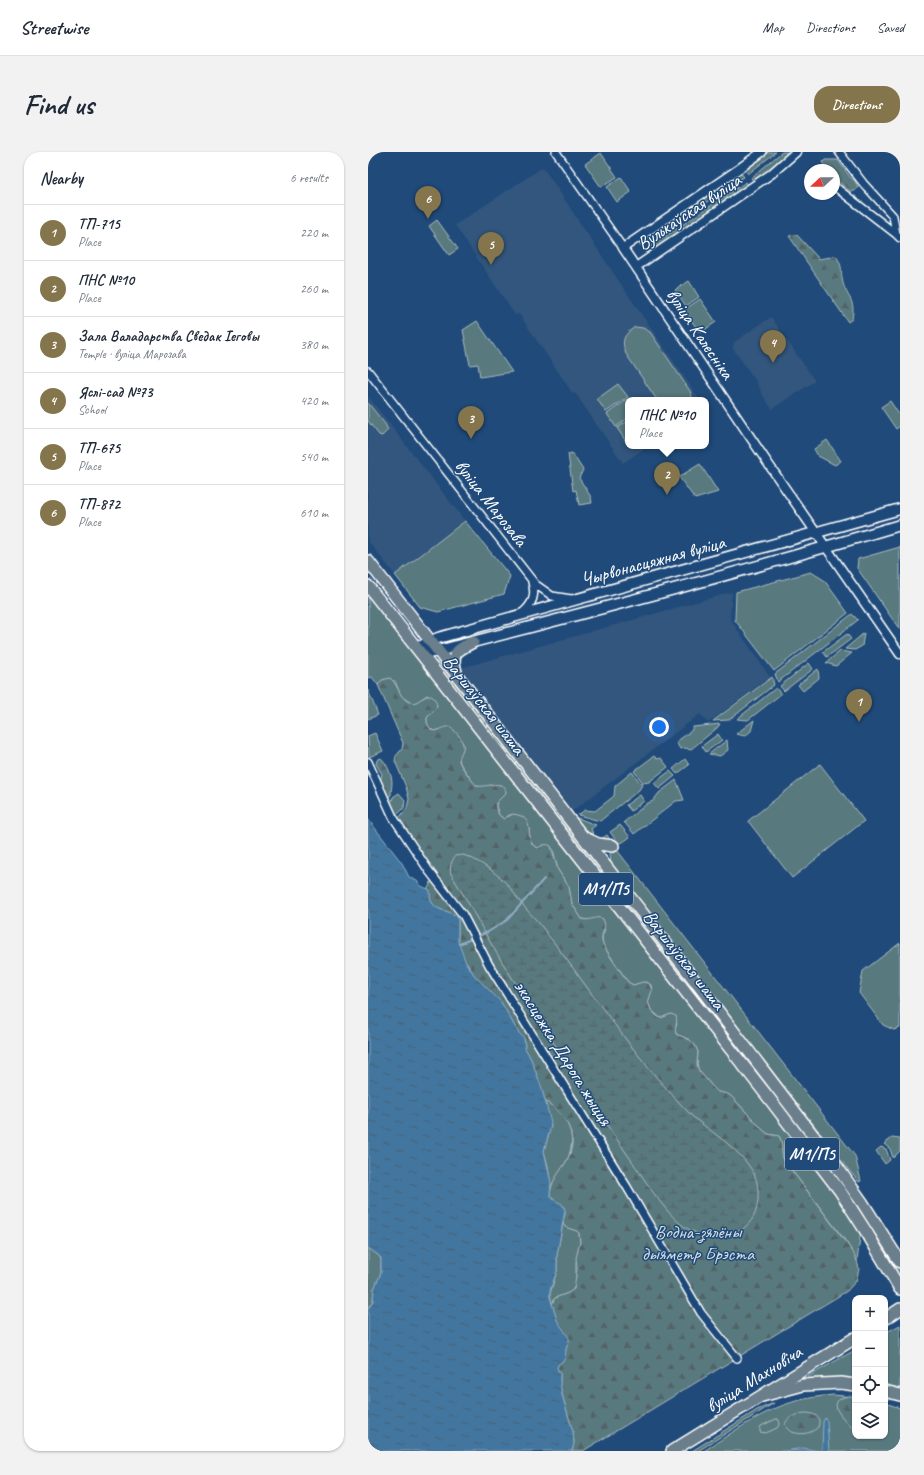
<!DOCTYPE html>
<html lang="en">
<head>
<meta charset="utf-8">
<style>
  :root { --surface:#fff; --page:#f2f2f3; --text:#1f2937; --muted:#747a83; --line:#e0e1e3; --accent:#84754c }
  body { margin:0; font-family:Caveat,sans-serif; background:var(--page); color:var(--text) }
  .controls { position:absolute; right:12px; bottom:12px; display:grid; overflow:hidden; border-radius:8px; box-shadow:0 1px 3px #0004 }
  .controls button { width:36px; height:36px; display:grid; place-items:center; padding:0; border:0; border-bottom:1px solid var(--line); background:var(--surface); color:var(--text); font:20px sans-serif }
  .compass { position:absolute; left:436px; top:12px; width:36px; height:36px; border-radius:50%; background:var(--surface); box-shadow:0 1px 3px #0004; rotate:248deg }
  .you { position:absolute; left:291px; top:575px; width:14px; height:14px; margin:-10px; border:3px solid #fff; border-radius:50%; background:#1a73e8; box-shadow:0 0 0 6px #1a73e833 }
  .badge { display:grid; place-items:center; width:26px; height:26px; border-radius:50%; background:var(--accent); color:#fff; font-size:13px; font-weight:700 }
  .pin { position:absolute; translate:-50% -33px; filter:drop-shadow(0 1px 2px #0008) }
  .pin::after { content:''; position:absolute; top:21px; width:14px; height:12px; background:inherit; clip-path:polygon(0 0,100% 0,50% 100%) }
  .popup { position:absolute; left:257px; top:245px; width:84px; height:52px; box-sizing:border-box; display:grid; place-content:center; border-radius:8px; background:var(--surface); filter:drop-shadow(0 1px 3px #0005); font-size:13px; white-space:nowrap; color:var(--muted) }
  .popup b { font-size:15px; color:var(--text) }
  .popup::after { content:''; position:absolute; left:50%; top:100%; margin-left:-8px; border:8px solid transparent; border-top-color:var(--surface) }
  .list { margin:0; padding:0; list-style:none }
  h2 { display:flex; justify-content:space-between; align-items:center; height:52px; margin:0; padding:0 16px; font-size:17px }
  h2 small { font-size:13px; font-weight:400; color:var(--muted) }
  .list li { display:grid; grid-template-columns:26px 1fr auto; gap:12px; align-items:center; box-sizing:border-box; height:56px; padding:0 16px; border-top:1px solid var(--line) }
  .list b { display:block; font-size:15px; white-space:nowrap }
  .list p { margin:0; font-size:13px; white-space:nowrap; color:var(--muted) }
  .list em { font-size:13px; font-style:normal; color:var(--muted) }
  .icon { flex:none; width:22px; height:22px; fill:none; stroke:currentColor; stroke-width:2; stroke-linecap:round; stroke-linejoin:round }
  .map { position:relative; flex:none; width:532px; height:1299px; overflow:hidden; border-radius:16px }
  header { display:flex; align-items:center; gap:24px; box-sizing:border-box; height:56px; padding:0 20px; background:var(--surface); border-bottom:1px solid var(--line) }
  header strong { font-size:19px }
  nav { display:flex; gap:22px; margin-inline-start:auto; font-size:14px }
  .intro { display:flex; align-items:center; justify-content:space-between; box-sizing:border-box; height:96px; padding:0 24px }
  h1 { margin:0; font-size:28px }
  .button { padding:10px 18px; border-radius:16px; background:var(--accent); color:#fff; font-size:14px; font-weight:700 }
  main { display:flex; gap:24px; padding:0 24px }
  aside { flex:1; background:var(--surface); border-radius:16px; box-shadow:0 1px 3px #0004 }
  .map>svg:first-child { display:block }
  .built { fill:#33577d }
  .green { fill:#59797e; stroke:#acbcbe }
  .forest { fill:url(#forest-firs); stroke:#acbcbe }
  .wetland { fill:url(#wetland-marsh); stroke:#acbcbe }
  .water { fill:url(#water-ripples); stroke:#8eadc5 }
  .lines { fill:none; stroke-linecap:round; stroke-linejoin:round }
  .stream { stroke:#8eadc5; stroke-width:2 }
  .minor-casing { stroke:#fff; stroke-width:10 }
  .tertiary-casing { stroke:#fff; stroke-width:11 }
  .secondary-casing { stroke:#fff; stroke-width:13 }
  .primary-casing { stroke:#fff; stroke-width:14 }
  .trunk-casing { stroke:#fff; stroke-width:14 }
  .minor { stroke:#1f4a7a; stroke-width:7 }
  .tertiary { stroke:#1f4a7a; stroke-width:8 }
  .secondary { stroke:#1f4a7a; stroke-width:10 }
  .primary { stroke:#6b7e8b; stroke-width:11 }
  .trunk { stroke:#6b7e8b; stroke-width:11 }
  .labels { text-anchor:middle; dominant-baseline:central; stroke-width:3; stroke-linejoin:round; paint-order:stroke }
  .shield { fill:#1f4a7a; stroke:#bcc9d7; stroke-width:1 }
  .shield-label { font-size:18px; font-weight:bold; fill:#fff }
  .street-label { font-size:19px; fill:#fff; stroke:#1f4a7a }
  .park-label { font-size:19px; fill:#d6dedf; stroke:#1f4a7a }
</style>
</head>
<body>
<header>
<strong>Streetwise</strong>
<nav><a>Map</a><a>Directions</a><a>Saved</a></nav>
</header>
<div class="intro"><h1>Find us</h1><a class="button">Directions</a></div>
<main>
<aside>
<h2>Nearby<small>6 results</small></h2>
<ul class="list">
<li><span class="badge">1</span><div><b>ТП-715</b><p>Place</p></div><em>220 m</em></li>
<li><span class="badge">2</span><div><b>ПНС №10</b><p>Place</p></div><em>260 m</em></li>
<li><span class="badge">3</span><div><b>Зала Валадарства Сведак Іеговы</b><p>Temple · вуліца Марозава</p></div><em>380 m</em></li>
<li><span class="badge">4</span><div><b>Яслі-сад №73</b><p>School</p></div><em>420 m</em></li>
<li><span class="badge">5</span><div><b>ТП-675</b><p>Place</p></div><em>540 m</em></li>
<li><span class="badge">6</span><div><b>ТП-872</b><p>Place</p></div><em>610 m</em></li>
</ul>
</aside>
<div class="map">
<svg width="532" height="1299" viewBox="0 0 532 1299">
  <defs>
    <pattern id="forest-firs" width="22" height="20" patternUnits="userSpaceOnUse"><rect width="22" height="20" fill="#59797e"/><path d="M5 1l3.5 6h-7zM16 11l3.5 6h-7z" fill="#526265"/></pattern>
    <pattern id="wetland-marsh" width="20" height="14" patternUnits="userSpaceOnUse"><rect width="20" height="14" fill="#59797e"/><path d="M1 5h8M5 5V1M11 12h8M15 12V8" fill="none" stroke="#526265"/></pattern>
    <pattern id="water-ripples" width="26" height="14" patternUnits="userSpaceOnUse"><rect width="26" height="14" fill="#42769f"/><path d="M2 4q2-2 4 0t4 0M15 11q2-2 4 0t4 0" fill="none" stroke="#485f71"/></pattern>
  </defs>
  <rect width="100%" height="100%" fill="#1f4a7a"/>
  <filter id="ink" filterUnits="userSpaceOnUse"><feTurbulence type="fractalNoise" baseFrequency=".025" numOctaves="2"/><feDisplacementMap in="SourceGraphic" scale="8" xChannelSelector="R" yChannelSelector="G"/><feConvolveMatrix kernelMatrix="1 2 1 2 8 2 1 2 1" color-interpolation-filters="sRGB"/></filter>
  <g filter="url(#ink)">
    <!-- built -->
    <path class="built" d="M 175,15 L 244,119 L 332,248 L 260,248 L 260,294 L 280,294 L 255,311 L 207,241 L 205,242 L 151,162 L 147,163 L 87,73 Z
      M 403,165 L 447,229 L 404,257 L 392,239 L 393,238 L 389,232 L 390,232 L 364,195 L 366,193 L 365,191 Z
      M 0,244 L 97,369 L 27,423 L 0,389 Z
      M 364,440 L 362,467 L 402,525 L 340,571 L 332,562 L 202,661 L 93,516 Z"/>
    <!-- green -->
    <path class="green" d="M 400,0 L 408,0 L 380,22 L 377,18 Z
      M 414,0 L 422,0 L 386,30 L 383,26 Z
      M 233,1 L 249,25 L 233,35 L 217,12 Z
      M 373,21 L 376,25 L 273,94 L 271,90 Z
      M 253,25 L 263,40 L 249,50 L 239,35 Z
      M 378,30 L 381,34 L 280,102 L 277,98 Z
      M 69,68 L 90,97 L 81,103 L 61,74 Z
      M 321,129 L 331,145 L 318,154 L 307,138 Z
      M 332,147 L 348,170 L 332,181 L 316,158 Z
      M 109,169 L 144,220 L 112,225 L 110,212 L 102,213 L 95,178 Z
      M 267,175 L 275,176 L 282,180 L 322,239 L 325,248 L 289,248 L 258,202 C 253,189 255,183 267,175 Z
      M 250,232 L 260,245 L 238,260 L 229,247 Z
      M 261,246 L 262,248 L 260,248 L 260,266 L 248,275 L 239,262 Z
      M 522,249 L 532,264 L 532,274 L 528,277 L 513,255 Z
      M 0,251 L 17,272 L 20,278 L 14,284 L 11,283 L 0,269 Z
      M 260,269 L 260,290 L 259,291 L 249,276 Z
      M 459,288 L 473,309 L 467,313 L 450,304 L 446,297 Z
      M 204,301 L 215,318 L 211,326 L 223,345 L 224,351 L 211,353 L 208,338 L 205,339 L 200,302 Z
      M 332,312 L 350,340 L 327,347 L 311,325 Z
      M 97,369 L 142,424 L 136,442 L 70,460 L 52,455 L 27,423 Z
      M 532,395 L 532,478 L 489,416 L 490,407 Z
      M 443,420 L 456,428 L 480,461 L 406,519 L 367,468 L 368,440 Z
      M 0,441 L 462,1031 L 493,1078 L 489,1109 L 479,1091 L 416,1008 C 412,1001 416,992 411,984 L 400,982 L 396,979 L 363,944 L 350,940 L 344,934 L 331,919 L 329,912 L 330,900 L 327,893 L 322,888 L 308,882 L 307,877 L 309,872 L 303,862 L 293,866 L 283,858 L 280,850 L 284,838 L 283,833 L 278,830 L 265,833 L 260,830 L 235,793 L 234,785 L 237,777 L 220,768 L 214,767 L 204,752 L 201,735 L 190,718 L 185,697 L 176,693 L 170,696 C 155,691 169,673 150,664 C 148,663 144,662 141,663 C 139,664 138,666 136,667 L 131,663 L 128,654 L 133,633 L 112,635 L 106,632 L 92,611 L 91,605 L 96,593 L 85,577 L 74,577 L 66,579 C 61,577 58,571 59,566 L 69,554 L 64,545 L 59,543 L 49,550 L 43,551 L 33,544 L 27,529 L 14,528 L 10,533 L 4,525 L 0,526 Z
      M 484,462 L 490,468 L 410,530 L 407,522 Z
      M 496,481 L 494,494 L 487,498 L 477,497 Z
      M 479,482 L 483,487 L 459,505 L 455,500 Z
      M 472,499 L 484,501 L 468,514 L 458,511 Z
      M 67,509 L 69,510 L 186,655 L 388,918 L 351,872 L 343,865 L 66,511 Z
      M 441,511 L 445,517 L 416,539 L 412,534 Z
      M 450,517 L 451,526 L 435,539 L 430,533 Z
      M 404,525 L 406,533 L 361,568 L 345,569 Z
      M 408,536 L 413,542 L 380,568 L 369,567 Z
      M 0,538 L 10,563 L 0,567 Z
      M 386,568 L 383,579 L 377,584 L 368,582 Z
      M 352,572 L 349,576 L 322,598 L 318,596 L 312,597 L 308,590 L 323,579 L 325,575 Z
      M 7,581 L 15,599 L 1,605 L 0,584 Z
      M 350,582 L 354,588 L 338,600 L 334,594 Z
      M 359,588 L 360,598 L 352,604 L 341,602 Z
      M 286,604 L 289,607 L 293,606 L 300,615 L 281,630 L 275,631 L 266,619 Z
      M 317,607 L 321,613 L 309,622 L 305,617 Z
      M 452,612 L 496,669 L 424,726 L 380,669 Z
      M 302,619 L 307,624 L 291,637 L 286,631 Z
      M 264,620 L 274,633 L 271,638 L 232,669 L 210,663 L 217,658 L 227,659 L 246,644 L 247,634 Z
      M 308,628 L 316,648 L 308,649 L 266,682 L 256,670 L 280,651 L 285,649 L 291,641 Z
      M 31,641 L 37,648 L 36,656 L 29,663 L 23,652 L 25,645 Z
      M 272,643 L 276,649 L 263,659 L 258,653 Z
      M 207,665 L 228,673 L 223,677 L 226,684 L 232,688 L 239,683 L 244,691 L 226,688 Z
      M 252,673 L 262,685 L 255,690 L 250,691 L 242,680 Z
      M 245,698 L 249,698 L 487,1004 L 493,1029 L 491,1030 L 480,1017 L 243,711 L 242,702 Z
      M 532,791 L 532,876 L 526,878 L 515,873 L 491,841 L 495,819 Z
      M 177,949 C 198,962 211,983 199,1008 C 195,1017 187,1025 183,1035 L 180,1014 L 176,999 L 183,974 Z
      M 411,949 L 445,994 L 461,1010 L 481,1038 L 527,1109 L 532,1119 L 532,1127 L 409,950 Z
      M 524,986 L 532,987 L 532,999 L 525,1006 L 522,997 L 516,992 Z
      M 513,995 L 518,997 L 522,1008 L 517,1012 L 508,999 Z
      M 195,1071 L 197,1075 L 209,1079 L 211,1081 L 212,1090 L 208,1111 L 208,1133 L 203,1140 L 187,1146 L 184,1152 L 182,1142 L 189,1119 L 189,1103 Z
      M 0,1096 L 10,1103 L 13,1107 L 13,1121 L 6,1137 L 5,1149 L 0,1157 Z
      M 532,1173 L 532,1240 L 517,1235 L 517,1181 Z
      M 487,1198 L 487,1230 L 439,1229 L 439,1226 L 441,1224 Z
      M 465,1243 L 487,1245 L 487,1284 L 517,1284 L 517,1251 L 532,1256 L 532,1299 L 336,1299 C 365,1280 395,1258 428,1249 C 440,1246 453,1244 465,1243 Z
      M 406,1251 L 330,1299 L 324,1299 L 389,1258 Z"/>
    <!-- forest -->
    <path class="forest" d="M 457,8 L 470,8 L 482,25 L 487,29 L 490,35 L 487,39 L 482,39 L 467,27 L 466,18 L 459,18 L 455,10 Z
      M 429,83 L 451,107 L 468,104 C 476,115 472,120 475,131 C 479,146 488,147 484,167 L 480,170 L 421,84 Z
      M 22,526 C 32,534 31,550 46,551 C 54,548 63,537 68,550 C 69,552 69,554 68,556 C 65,560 61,562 59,566 C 58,571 61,577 66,579 C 70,579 74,576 78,575 C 86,574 97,590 95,597 C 94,601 91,604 91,609 C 92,614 105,630 109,634 C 118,636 137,626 138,641 L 128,651 C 127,657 130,664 136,667 L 145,662 C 172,665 153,691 170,696 C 175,693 178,691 183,694 L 190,718 L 201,735 L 204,752 L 214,767 C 222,770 228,763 235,767 C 240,776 232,781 234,789 C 236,798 254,821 260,830 L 265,833 L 275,830 L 281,831 L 284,838 L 280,850 L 283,858 L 290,865 L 293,866 L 303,862 L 308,864 C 310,871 306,876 308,882 L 322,888 L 327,893 L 330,900 L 329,912 L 331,919 L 344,934 L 350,940 L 360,942 L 363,944 L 396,979 L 400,982 L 411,984 C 416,992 412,1001 416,1008 L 485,1100 L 489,1109 L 491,1117 L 488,1129 L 479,1139 L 215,1299 L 204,1299 L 206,1291 L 205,1280 L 194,1242 L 192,1230 L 192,1222 L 189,1216 L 190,1213 L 196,1208 L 198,1197 L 201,1189 L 189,1168 L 184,1152 L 187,1146 L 200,1141 L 206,1137 L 209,1117 L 208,1106 L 212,1090 L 211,1081 C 207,1076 196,1078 195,1071 C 194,1068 197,1065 197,1062 C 197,1060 197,1057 196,1055 L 185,1047 L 182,1043 C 183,1029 191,1021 198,1010 C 213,986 198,962 177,949 L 173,934 L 163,907 L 157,896 L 156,886 L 150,880 L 133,850 L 107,824 L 95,806 L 90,789 L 90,766 C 83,758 71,760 65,752 C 61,747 63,742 60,737 L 65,725 L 32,670 L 31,666 L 39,656 L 41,647 L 38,635 L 27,609 L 28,604 L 34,597 L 35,591 L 10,533 L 14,528 Z
      M 13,606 C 18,610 24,623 24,630 C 24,635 23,638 23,643 L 20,646 L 12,630 L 14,622 L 8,612 L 9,608 Z
      M 482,1244 L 487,1245 L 487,1277 C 482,1275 479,1270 475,1266 C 465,1255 465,1246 482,1244 Z
      M 436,1261 C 446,1261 454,1264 450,1275 C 432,1293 395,1270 436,1261 Z
      M 408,1267 L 410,1267 L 412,1271 L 409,1276 L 398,1281 L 392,1280 L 392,1276 L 393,1274 Z"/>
    <!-- wetland -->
    <path class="wetland" d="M 95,703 C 107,706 127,720 136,729 C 143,736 148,745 154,752 C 159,759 165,764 171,771 C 209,820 244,872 284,920 C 297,935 310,950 324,964 C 346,983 390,1007 390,1039 C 391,1057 386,1072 369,1080 C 353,1088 332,1085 317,1075 C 295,1060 275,1024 259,1002 C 228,958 199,912 170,866 C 155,842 139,819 125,795 C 111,771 98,746 83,722 C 81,715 83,711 87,704 Z"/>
    <!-- water -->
    <path class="water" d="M 0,667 L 34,711 L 41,725 L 49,729 L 53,734 L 62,738 C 62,742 62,745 63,748 C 67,761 83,757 90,766 L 90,789 L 98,811 L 107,824 L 133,850 L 150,880 L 156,886 L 157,896 L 163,907 L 173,934 L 183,970 L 182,978 L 178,991 L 176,999 L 183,1031 L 182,1043 L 185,1047 L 194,1052 L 197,1058 L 189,1103 L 189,1119 L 182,1138 L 182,1145 L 189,1168 L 201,1186 L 201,1189 L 198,1197 L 197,1207 L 190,1213 L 189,1216 L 192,1222 L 192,1230 L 194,1243 L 205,1280 L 206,1291 L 204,1299 L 0,1299 L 0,1157 L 5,1149 L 6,1137 L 13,1121 L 13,1106 L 10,1103 L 0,1096 Z
      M 457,1266 L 459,1269 L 461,1299 L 418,1299 L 435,1296 L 451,1299 L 454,1297 L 455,1270 Z"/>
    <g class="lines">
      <!-- stream -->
      <path class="stream" d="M 91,792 L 120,780 L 139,768 L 176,727"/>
      <defs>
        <path id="minor" d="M 188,0 L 255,96
          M 471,0 L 495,31 L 525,64 L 528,82 L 532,86
          M 466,34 L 528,82
          M 0,219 L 167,432 L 184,444 L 203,447
          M 154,461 C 165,452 168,443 164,430
          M 0,610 L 25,665 L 61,719 L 95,763 L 121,813 L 259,1035 L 333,1161 L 369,1206"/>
        <path id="tertiary" d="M 394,0 L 372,16 L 255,96 L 399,310 L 532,502
          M 268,115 L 403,22 L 428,0"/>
        <path id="secondary" d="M 49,496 L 70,486 L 532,357
          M 54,502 L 70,499 C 224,459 379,419 532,373"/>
        <path id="primary" d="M 517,1167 L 532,1157
          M 304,1299 L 487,1186"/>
        <path id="trunk" d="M 0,409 L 321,821 L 467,1012 L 494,1050 L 532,1110
          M 0,434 L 404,950 L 472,1039 L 499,1081 L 532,1137
          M 88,520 C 83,500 88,499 105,490
          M 217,686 L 230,692 L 245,694
          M 517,1239 L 532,1243
          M 394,1244 L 435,1233 L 473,1231 L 487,1233"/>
      </defs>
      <!-- minor casing -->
      <use href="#minor" class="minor-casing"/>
      <!-- tertiary casing -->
      <use href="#tertiary" class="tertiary-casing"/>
      <!-- secondary casing -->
      <use href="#secondary" class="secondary-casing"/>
      <!-- primary casing -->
      <use href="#primary" class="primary-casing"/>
      <!-- trunk casing -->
      <use href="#trunk" class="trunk-casing"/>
      <!-- minor -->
      <use href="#minor" class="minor"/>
      <!-- tertiary -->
      <use href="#tertiary" class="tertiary"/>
      <!-- secondary -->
      <use href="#secondary" class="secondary"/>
      <!-- primary -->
      <use href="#primary" class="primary"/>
      <!-- trunk -->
      <use href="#trunk" class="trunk"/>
    </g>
  </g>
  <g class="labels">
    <!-- shield labels -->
    <g class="shield">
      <rect x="211" y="721" width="54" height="32" rx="3"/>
      <rect x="417" y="986" width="54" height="32" rx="3"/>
    </g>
    <g class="shield-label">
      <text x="238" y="737">М1/П5</text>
      <text x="444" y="1002">М1/П5</text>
    </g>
    <!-- street labels -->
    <g class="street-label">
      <text transform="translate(321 60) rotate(-34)">Вулькаўская вуліца</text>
      <text transform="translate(332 182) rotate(56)">вуліца Калесніка</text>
      <text transform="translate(123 351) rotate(52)">вуліца Марозава</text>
      <text transform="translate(285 409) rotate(-15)">Чырвонасцяжная вуліца</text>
      <text transform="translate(116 553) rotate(52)">Варшаўская шаша</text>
      <text transform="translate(316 808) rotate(52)">Варшаўская шаша</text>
      <text transform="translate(195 901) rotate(58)">экасцежка Дарога жыцця</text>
      <text transform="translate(386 1227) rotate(-32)">вуліца Махновіча</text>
    </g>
    <!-- park labels -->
    <g class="park-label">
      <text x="330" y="1080">Водна-зялёны<tspan x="330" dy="22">дыяметр Брэста</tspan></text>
    </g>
  </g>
</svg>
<div class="controls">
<button>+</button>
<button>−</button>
<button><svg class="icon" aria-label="locate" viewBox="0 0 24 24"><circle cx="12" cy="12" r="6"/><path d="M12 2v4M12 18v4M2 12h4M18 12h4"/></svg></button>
<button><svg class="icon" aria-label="layers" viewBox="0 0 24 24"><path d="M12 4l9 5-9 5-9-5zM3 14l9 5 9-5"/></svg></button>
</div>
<svg class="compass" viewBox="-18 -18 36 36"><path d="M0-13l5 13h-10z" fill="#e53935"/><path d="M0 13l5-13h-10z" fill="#747a83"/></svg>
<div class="you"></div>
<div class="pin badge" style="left:491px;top:570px">1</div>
<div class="pin badge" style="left:299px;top:343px">2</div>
<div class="popup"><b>ПНС №10</b>Place</div>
<div class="pin badge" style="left:103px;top:287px">3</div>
<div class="pin badge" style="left:405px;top:211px">4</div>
<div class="pin badge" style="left:123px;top:113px">5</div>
<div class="pin badge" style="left:60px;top:67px">6</div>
</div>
</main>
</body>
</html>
